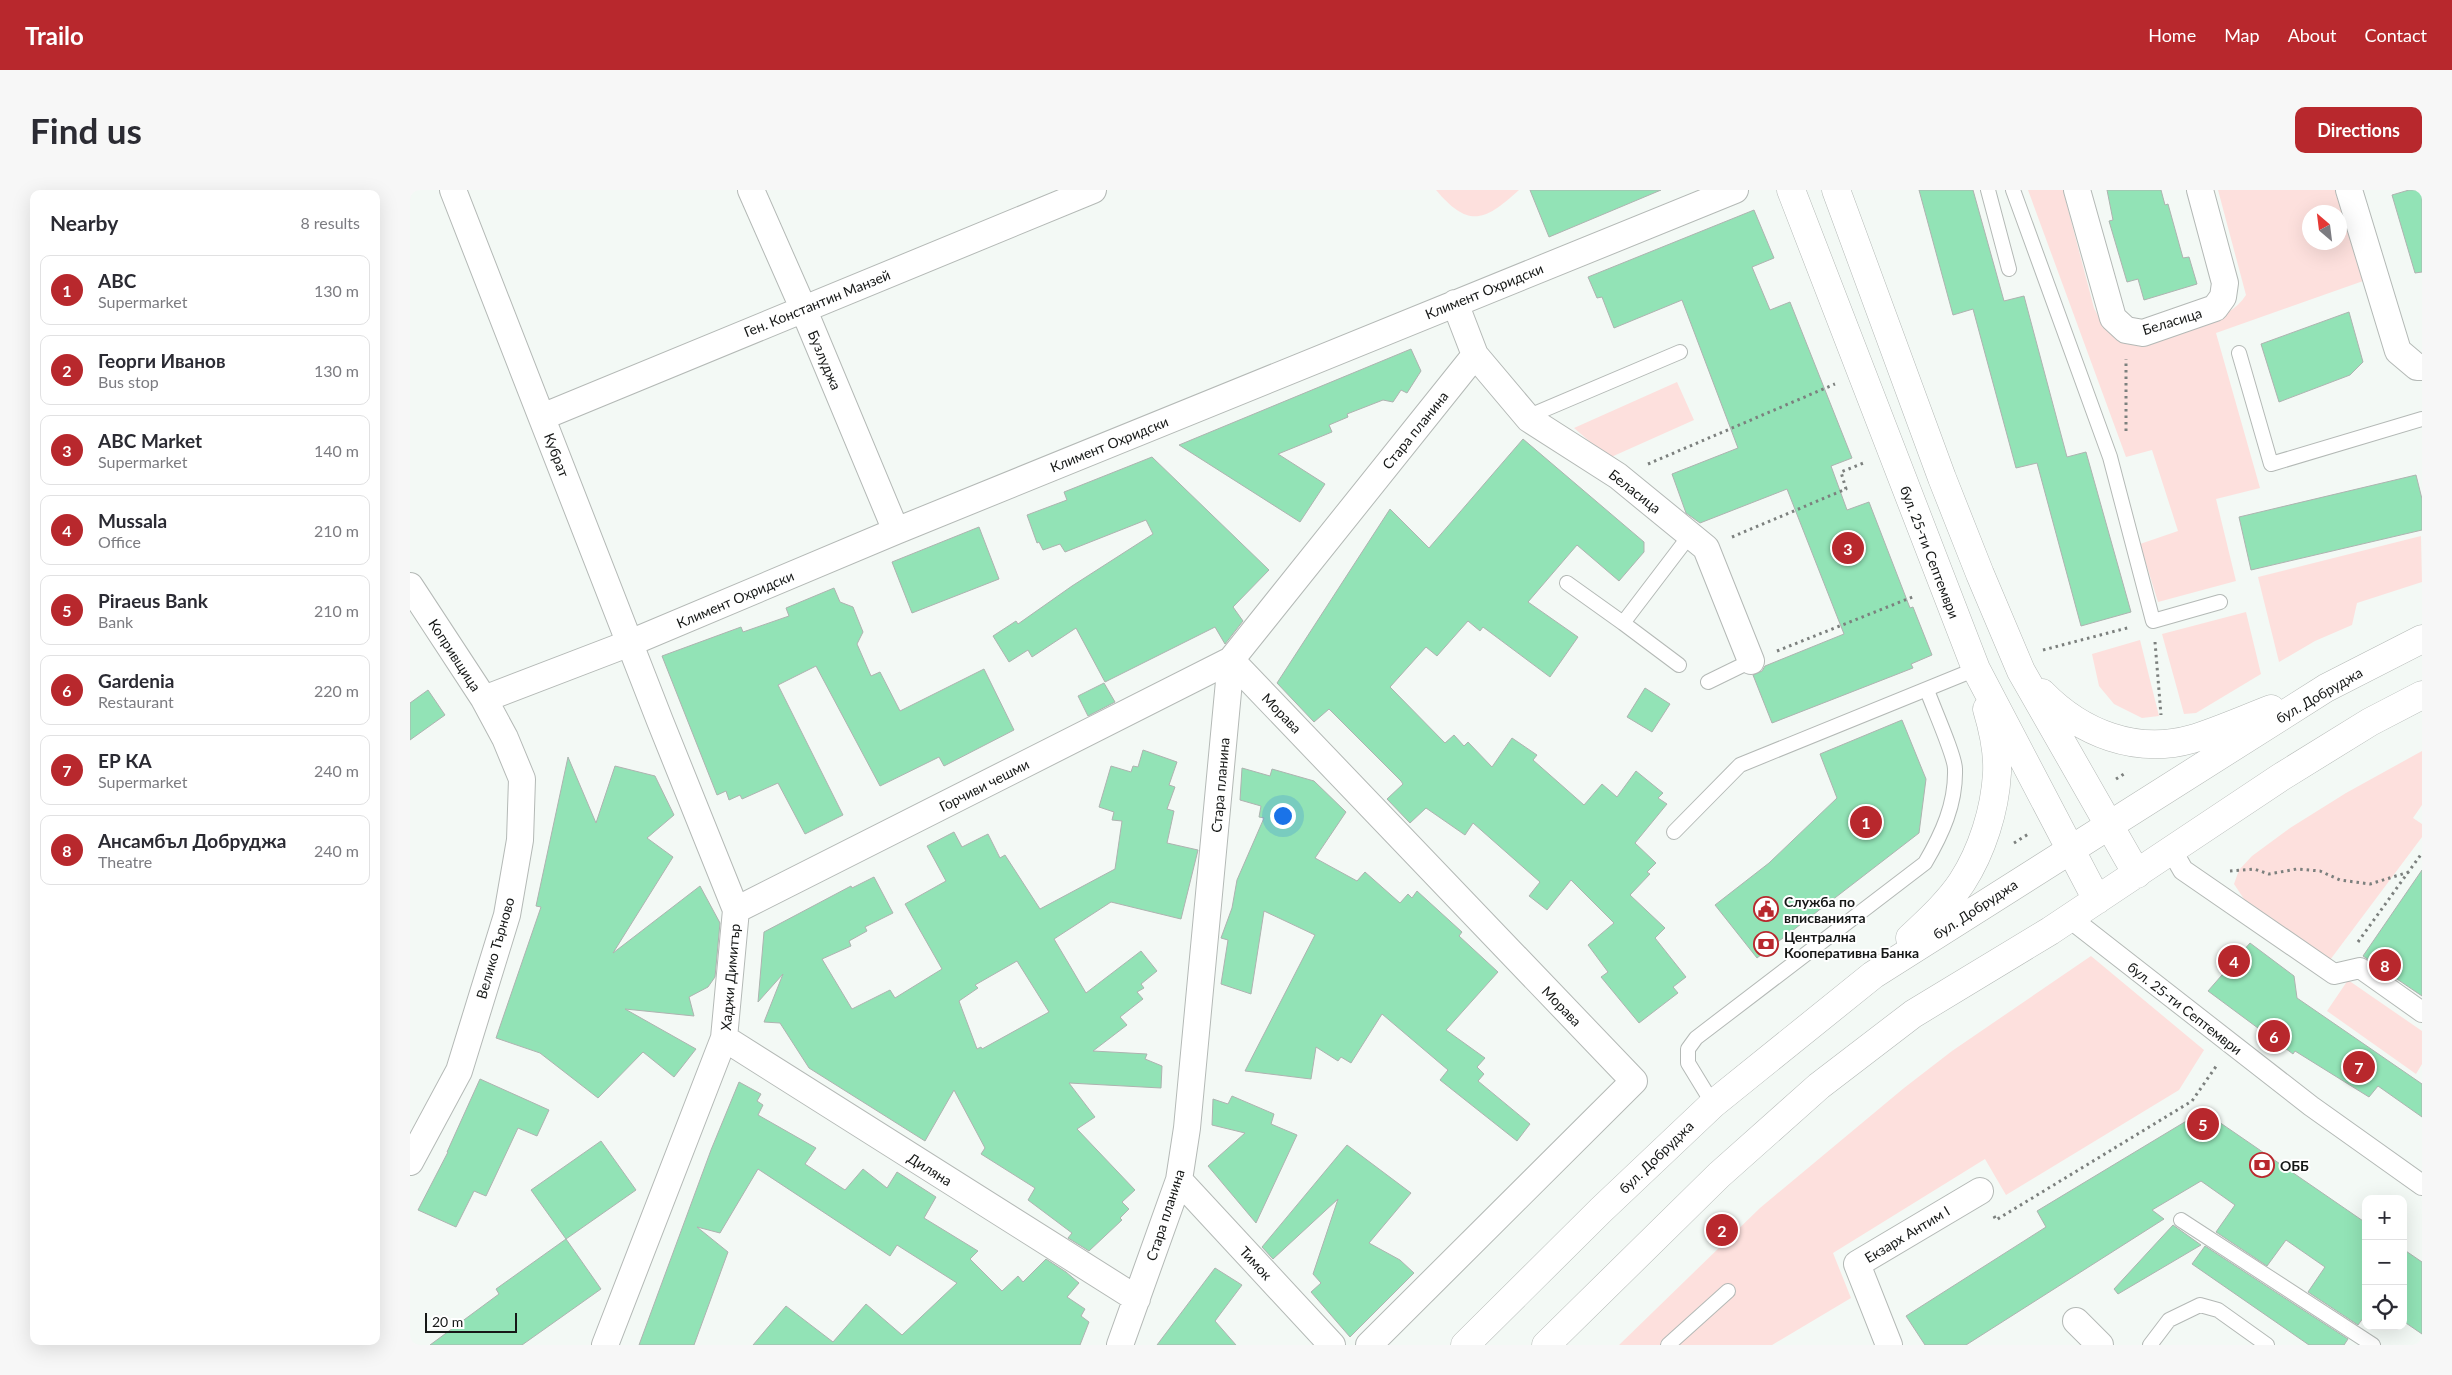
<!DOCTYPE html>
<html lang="en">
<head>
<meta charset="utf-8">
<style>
  :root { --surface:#fff; --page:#f7f7f7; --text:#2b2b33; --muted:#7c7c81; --line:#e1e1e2; --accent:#b8282d }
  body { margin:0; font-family:Lato,sans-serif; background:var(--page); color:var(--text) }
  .controls { position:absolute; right:15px; bottom:15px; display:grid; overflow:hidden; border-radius:10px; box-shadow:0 5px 20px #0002 }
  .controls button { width:45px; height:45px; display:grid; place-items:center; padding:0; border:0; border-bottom:1px solid var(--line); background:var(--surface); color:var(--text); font:25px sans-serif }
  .compass { position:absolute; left:1892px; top:15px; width:45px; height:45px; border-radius:50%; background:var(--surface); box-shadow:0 5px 20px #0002; rotate:332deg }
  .scale { position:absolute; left:15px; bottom:12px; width:92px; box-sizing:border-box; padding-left:5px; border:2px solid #161817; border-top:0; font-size:14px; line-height:18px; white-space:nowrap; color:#161817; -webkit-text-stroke:4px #fff; paint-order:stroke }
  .you { position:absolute; left:872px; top:625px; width:18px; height:18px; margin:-12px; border:4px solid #fff; border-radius:50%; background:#1a73e8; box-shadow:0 0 0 8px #1a73e833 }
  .badge { display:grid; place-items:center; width:32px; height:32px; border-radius:50%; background:var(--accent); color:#fff; font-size:16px; font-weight:700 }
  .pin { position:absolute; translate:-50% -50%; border:2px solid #fff; box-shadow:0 1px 5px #0006 }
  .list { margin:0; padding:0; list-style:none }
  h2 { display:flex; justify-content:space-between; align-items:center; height:65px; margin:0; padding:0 20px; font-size:21px }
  h2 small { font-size:16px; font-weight:400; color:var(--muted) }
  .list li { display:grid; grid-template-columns:32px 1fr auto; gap:15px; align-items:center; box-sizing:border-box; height:70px; margin:0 10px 10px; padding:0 10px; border:1px solid var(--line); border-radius:10px }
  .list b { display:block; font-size:19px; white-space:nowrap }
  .list p { margin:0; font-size:16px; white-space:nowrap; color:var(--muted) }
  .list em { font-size:16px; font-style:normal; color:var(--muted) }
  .icon { flex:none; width:28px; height:28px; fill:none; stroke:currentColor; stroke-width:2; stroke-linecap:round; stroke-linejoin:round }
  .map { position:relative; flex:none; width:2012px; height:1155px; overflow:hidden; border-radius:10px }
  header { display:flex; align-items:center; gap:30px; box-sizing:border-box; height:70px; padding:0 25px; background:var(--accent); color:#fff }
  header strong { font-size:24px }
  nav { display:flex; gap:28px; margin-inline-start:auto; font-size:18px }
  .intro { display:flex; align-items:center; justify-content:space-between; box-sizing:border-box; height:120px; padding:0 30px }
  h1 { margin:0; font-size:35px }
  .button { padding:12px 22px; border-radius:10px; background:var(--accent); color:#fff; font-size:18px; font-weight:700 }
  main { display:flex; gap:30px; padding:0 30px }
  aside { flex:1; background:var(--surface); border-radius:10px; box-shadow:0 5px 20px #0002 }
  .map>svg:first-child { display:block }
  .green { fill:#fde0dd; fill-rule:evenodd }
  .building { fill:#92e3b6; stroke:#aeb3b0; fill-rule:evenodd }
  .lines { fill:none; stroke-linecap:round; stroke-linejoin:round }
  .service-casing { stroke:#b4b9b6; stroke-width:16 }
  .pedestrian-casing { stroke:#b4b9b6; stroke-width:22 }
  .minor-casing { stroke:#b4b9b6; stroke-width:28 }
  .secondary-casing { stroke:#b4b9b6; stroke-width:29 }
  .path { stroke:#7c807e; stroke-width:3; stroke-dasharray:2.5 4; stroke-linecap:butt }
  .service { stroke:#fff; stroke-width:14 }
  .pedestrian { stroke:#fff; stroke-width:20 }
  .minor { stroke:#fff; stroke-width:26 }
  .secondary { stroke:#fff; stroke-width:28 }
  .labels { text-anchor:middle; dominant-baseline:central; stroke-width:4; stroke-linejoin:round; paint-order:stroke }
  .street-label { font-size:14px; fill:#161817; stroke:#fff }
  .poi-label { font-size:14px; font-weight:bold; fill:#161817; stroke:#fff; text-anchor:start }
</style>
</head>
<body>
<header>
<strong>Trailo</strong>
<nav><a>Home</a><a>Map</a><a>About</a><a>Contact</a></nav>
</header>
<div class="intro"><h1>Find us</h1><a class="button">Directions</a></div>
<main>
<aside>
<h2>Nearby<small>8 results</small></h2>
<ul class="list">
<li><span class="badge">1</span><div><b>ABC</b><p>Supermarket</p></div><em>130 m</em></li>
<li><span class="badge">2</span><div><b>Георги Иванов</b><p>Bus stop</p></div><em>130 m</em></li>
<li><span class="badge">3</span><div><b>ABC Market</b><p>Supermarket</p></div><em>140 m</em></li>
<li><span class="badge">4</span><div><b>Mussala</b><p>Office</p></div><em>210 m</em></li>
<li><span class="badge">5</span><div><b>Piraeus Bank</b><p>Bank</p></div><em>210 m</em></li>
<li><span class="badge">6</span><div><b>Gardenia</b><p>Restaurant</p></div><em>220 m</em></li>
<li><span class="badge">7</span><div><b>ЕР КА</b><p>Supermarket</p></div><em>240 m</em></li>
<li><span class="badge">8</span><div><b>Ансамбъл Добруджа</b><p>Theatre</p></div><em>240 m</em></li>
</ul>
</aside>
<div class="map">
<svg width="2012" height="1155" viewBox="0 0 2012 1155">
  <rect width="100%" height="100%" fill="#f3f9f5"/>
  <!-- green -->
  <path class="green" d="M 1026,0 L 1109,0 C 1075,31 1059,39 1026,0 Z
    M 1618,0 L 1653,0 L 1684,118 L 1693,136 L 1734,153 C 1764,142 1819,133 1836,105 L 1808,0 L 1927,0 L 1956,90 L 1806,143 L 1850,298 L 1806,309 L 1826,391 L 1748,412 L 1730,354 L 1768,341 L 1742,260 L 1716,267 ZM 1900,22 L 1930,22 L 1930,52 L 1900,52 Z
    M 1267,192 L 1284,230 L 1199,268 L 1164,238 Z
    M 2011,346 L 2012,392 L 1947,413 L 1942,435 L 1905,451 L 1869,472 L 1848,387 Z
    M 1836,422 L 1851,484 L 1786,523 L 1774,524 L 1752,444 Z
    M 1730,450 L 1749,526 L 1732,528 L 1704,514 L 1689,496 L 1682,464 Z
    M 2012,561 L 2012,615 L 2003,628 L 2012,634 L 2012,647 L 1920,770 L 1834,709 L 1824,694 L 1829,680 L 1842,666 L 1880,638 L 1936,603 Z
    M 1681,766 L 1794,860 L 1769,900 L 1596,1005 L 1575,969 L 1423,1063 L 1441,1108 L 1362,1155 L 1209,1155 L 1350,1018 L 1494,898 L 1542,861 Z
    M 1938,790 L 2012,841 L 2012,874 L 2006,884 L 1917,821 Z"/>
  <!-- building -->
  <path class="building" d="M 1120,0 L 1251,0 L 1139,47 Z
    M 1509,0 L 1563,0 L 1594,111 L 1614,106 L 1657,267 L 1676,262 L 1721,422 L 1671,436 L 1627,273 L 1606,278 L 1563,119 L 1543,125 Z
    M 1697,0 L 1751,0 L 1755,15 L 1758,14 L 1773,68 L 1779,67 L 1787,94 L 1734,110 L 1728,89 L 1717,92 L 1699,31 L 1703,30 Z
    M 1999,0 L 2012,0 L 2012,82 L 2005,83 L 1982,5 Z
    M 1344,20 L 1364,68 L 1342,77 L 1360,120 L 1380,112 L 1442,268 L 1421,276 L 1437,320 L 1459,312 L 1500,418 L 1503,417 L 1522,465 L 1501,474 L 1503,478 L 1362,533 L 1343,485 L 1352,481 L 1355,476 L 1434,444 L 1377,299 L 1290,333 L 1276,323 L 1262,284 L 1328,258 L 1272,110 L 1204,138 L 1192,107 L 1187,108 L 1178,87 Z
    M 1939,122 L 1953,172 L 1940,185 L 1869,212 L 1851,154 Z
    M 1001,159 L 1011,181 L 997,203 L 991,200 L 983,212 L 973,210 L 937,224 L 938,227 L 919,235 L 922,242 L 868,264 L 915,294 L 890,332 L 769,255 Z
    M 1113,249 L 1234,352 L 1234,362 L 1209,391 L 1167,355 L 1118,412 L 1168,447 L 1140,487 L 1073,437 L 1070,441 L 1058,431 L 1027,466 L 1016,457 L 980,497 L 1035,553 L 1044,545 L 1054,556 L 1058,552 L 1082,577 L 1102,548 L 1127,565 L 1123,570 L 1174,615 L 1192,594 L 1207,607 L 1226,581 L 1253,603 L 1248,608 L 1257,614 L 1225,653 L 1246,673 L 1237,682 L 1240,684 L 1220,705 L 1255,738 L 1245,748 L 1276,787 L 1263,797 L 1268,803 L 1229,833 L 1191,787 L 1198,782 L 1178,755 L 1204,733 L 1161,690 L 1137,720 L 1119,706 L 1130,692 L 1063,633 L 1055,645 L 1016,618 L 1000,633 L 977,609 L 993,594 L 991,591 L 919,519 L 904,532 L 867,493 L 980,319 L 1019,358 Z
    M 742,267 L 859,380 L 823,417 L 833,431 L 815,454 L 805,437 L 695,492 L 666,438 L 622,467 L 618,460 L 599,472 L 583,446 L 606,431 L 608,434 L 662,396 L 743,344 L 736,330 L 655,362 L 650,354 L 633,360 L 629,352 L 627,353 L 617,325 L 657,310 L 654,302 Z
    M 2006,285 L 2012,309 L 2012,340 L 1841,380 L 1829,327 Z
    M 569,337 L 589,389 L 502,423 L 482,372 Z
    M 424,398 L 430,412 L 443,417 L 453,442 L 447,454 L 461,486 L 470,482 L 490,521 L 574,479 L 604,540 L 534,576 L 529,567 L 470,596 L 406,476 L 368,495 L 433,625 L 395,644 L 368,593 L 332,609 L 330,605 L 319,610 L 316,601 L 307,605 L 252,466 L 331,437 L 333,442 L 379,426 L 376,418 Z
    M 694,493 L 705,512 L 678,526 L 668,506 Z
    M 1235,498 L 1260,514 L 1242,542 L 1217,527 Z
    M 18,500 L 35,525 L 0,550 L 0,513 Z
    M 1492,530 L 1516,589 L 1509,643 L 1347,768 L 1305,715 L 1359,673 L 1427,608 L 1410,564 Z
    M 733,560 L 767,572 L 759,595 L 765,597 L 757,619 L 764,621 L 757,653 L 788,660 L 771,729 L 701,712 L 644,749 L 676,803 L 731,761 L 747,781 L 731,794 L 734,798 L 727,802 L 733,809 L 710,827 L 717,835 L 683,861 L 737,864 L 735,869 L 752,876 L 751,898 L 659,893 L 685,927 L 667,939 L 725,1000 L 712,1012 L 719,1019 L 710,1028 L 712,1030 L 679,1061 L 658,1048 L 662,1043 L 618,1010 L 625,998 L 571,964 L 575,958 L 544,900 L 515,951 L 399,878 L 370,833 L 354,832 L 373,784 L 348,812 L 354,742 L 441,696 L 442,698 L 464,687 L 483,723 L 455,737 L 457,741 L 439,751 L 441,756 L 412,769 L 442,819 L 480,800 L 485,808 L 532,779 L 495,714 L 536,691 L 517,656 L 544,642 L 552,657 L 578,644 L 590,668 L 595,665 L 630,719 L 705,679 L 712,631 L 702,630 L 704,622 L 689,617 L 701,576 L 721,582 L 723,576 L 728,577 ZM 607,771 L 639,822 L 572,859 L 571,857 L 567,859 L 549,811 L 568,798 L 565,795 Z
    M 158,567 L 186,633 L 205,576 L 245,586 L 264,625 L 237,648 L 263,667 L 203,763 L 290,696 L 310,733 L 305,787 L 298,797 L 279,807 L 284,826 L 215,819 L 286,859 L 264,887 L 233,862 L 188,908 L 130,863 L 86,848 L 131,717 L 126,716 Z
    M 832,578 L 860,586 L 862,579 L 904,591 L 936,622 L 905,668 L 947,691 L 955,682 L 990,713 L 998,704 L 1002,708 L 1007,701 L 1052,742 L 1049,746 L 1088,782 L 1036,840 L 1075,868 L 1067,877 L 1074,884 L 1068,891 L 1120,934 L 1107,951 L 1030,890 L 1038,880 L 972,824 L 941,873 L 931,867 L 928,871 L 906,857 L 901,889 L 835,881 L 905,745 L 854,721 L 841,804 L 811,794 L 818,750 L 811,748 L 822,718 L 827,690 L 854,628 L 849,627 L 851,616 L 830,610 Z
    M 2012,680 L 2012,806 L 1953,766 Z
    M 1840,753 L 1884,786 L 1887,808 L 2012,894 L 2012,927 L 1968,896 L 1959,907 L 1885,861 L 1883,864 L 1798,801 Z
    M 70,889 L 139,920 L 127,946 L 108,938 L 76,1006 L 64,1001 L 46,1037 L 8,1020 L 38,962 L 37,962 Z
    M 329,892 L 351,904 L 347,911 L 353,915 L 348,925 L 406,958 L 395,974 L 435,1000 L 453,979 L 477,998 L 487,982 L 526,1007 L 514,1028 L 568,1061 L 560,1069 L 592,1101 L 608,1086 L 613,1092 L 636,1069 L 656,1082 L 669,1093 L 657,1107 L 675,1119 L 671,1126 L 679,1132 L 670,1155 L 343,1155 L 376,1116 L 423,1152 L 456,1114 L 492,1145 L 547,1093 L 487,1055 L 480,1066 L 348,979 L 310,1043 L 287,1037 L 318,1062 L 284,1155 L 229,1155 L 301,960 Z
    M 822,906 L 864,924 L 861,934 L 887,945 L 846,1033 L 798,976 L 835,943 L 802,935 L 803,909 L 818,914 Z
    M 1793,921 L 1956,1033 L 1956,1124 L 1948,1135 L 1898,1102 L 1915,1077 L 1876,1050 L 1857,1076 L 1806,1042 L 1825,1015 L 1791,991 L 1742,1020 L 1754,1029 L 1556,1155 L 1515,1155 L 1496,1126 L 1636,1037 L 1627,1021 Z
    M 191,951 L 226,1000 L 156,1049 L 121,1000 Z
    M 937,955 L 1001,1003 L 959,1053 L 990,1070 L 1004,1083 L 940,1147 L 901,1102 L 911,1093 L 903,1084 L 928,1009 L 863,1069 L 852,1057 Z
    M 1763,1035 L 1791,1055 L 1708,1104 L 1704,1099 Z
    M 156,1049 L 191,1099 L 112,1155 L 20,1155 L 89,1104 L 86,1099 Z
    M 1795,1056 L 1887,1116 L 1938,1149 L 1934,1155 L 1899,1155 L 1782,1074 Z
    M 1993,1059 L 2012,1072 L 2012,1144 L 1993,1131 Z
    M 805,1078 L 832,1095 L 805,1131 L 826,1155 L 747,1155 Z"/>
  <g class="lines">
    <defs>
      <path id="service" d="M 1578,0 L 1599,79
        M 1603,0 L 1700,267 L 1743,431 L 1810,412
        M 1829,163 L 1861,274 L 2012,229
        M 1117,227 L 1270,162
        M 1157,393 L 1213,433 L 1280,345
        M 1213,433 L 1269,475
        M 1298,492 L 1341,471
        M 1264,642 L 1330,575 L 1566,479
        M 1303,914 L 1278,873 L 1278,859 L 1286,848 L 1515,673 C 1532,644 1546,614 1545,579 C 1545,566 1523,517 1517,500
        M 1771,1030 L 1963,1155
        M 1258,1155 L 1318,1101
        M 1740,1155 L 1759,1130 L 1790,1115 L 1808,1120 L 1857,1155"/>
      <path id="pedestrian" d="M 1762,661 L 1773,680 L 1924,784 L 1950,778 L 2012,822
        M 1660,728 L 1901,916 L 2012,995"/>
      <path id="minor" d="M 43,0 L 250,531 L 326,720 L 314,848 L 195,1155
        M 341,0 L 393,118 L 486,341
        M 1667,0 L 1703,128 L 1716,140 L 1733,143 L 1805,118 L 1813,107 L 1815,93 L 1790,0
        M 1939,0 L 1988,161 L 2007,177 L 2012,177
        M 1065,165 L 1119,229 L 1208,286 L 1296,358 L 1341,471
        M 132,227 L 683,0
        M 0,396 L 74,509 L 95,548 L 112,589 L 110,650 L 97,725 L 49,881 L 0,972
        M 74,509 L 220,453 L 486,341 L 1325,0
        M 326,720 L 821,470 L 1224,891 L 959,1155
        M 314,848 L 727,1109
        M 769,990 L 922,1155
        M 1666,1131 L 1690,1155
        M 710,1155 L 769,990 L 777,938 L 821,470 L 1065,165 L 1045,113
        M 1479,1155 L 1447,1074 L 1570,1001"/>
      <path id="secondary" d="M 1381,0 L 1566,479 L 1687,710
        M 1426,0 L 1532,288 L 1570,384 L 1611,481 L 1727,684
        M 1632,503 C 1671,543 1726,565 1782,549 C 1808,541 1835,529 1861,519
        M 1500,748 C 1518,731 1539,712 1552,692 C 1572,661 1585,620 1587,583 C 1588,562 1583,539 1577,519
        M 1055,1155 L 1191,1020 L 1303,914 L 1463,785 L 1916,498 L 2012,449
        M 1136,1155 L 1309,985 L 1409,896 L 1503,824 L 1640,741 L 1871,587 L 1960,532 L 2012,505"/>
    </defs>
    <!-- service casing -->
    <use href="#service" class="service-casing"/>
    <!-- pedestrian casing -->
    <use href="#pedestrian" class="pedestrian-casing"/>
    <!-- minor casing -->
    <use href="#minor" class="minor-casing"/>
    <!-- secondary casing -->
    <use href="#secondary" class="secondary-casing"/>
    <!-- path -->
    <path class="path" d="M 1716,241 L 1716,169
      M 1238,274 L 1425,194
      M 1322,347 L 1436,299 L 1431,282 L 1456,272
      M 1745,452 L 1751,525
      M 1633,460 L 1721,437
      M 1367,461 L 1505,406
      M 1706,589 L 1717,582
      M 1604,653 L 1620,643
      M 1820,681 L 1844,679 L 1859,684 L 1887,679 L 1910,681 L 1930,690 L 1960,694 L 1999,682
      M 1948,752 L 2012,663
      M 1584,1026 L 1586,1030 L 1782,911 L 1807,875"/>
    <!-- service -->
    <use href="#service" class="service"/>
    <!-- pedestrian -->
    <use href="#pedestrian" class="pedestrian"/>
    <!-- minor -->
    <use href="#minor" class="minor"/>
    <!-- secondary -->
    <use href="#secondary" class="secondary"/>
  </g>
  <!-- icons -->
  <defs>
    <symbol id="civic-ring" viewBox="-11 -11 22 22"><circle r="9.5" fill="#fff" stroke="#b8282d" stroke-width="1.5"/><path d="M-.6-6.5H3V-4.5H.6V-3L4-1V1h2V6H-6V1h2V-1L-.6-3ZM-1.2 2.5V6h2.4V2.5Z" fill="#b8282d"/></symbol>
    <symbol id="bank-ring" viewBox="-11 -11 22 22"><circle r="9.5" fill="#fff" stroke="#b8282d" stroke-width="1.5"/><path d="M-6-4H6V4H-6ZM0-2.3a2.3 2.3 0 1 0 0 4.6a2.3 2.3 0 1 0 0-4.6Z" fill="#b8282d"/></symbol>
  </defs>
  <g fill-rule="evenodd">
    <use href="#civic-ring" x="1342" y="705" width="28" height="28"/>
    <use href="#bank-ring" x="1342" y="740" width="28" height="28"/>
    <use href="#bank-ring" x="1838" y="961" width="28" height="28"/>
  </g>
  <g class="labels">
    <!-- street labels -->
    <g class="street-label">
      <text transform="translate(1074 101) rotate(-22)">Климент Охридски</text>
      <text transform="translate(407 113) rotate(-22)">Ген. Константин Манзей</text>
      <text transform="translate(1762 131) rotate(-17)">Беласица</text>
      <text transform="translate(415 170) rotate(67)">Бузлуджа</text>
      <text transform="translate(1005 240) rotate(-51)">Стара планина</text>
      <text transform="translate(699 254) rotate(-22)">Климент Охридски</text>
      <text transform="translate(147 265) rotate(69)">Кубрат</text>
      <text transform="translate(1225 301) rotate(38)">Беласица</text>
      <text transform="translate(1520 362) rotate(69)">бул. 25-ти Септември</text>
      <text transform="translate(325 409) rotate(-23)">Климент Охридски</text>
      <text transform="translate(45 465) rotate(57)">Копривщица</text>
      <text transform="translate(1909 505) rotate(-30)">бул. Добруджа</text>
      <text transform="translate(872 523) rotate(46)">Морава</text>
      <text transform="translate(574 595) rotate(-27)">Горчиви чешми</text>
      <text transform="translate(810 595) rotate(-85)">Стара планина</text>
      <text transform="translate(1565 719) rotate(-33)">бул. Добруджа</text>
      <text transform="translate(85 758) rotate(-74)">Велико Търново</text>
      <text transform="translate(320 787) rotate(-85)">Хаджи Димитър</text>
      <text transform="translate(1152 816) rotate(46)">Морава</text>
      <text transform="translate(1775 818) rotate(38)">бул. 25-ти Септември</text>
      <text transform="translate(1246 967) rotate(-44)">бул. Добруджа</text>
      <text transform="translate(520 979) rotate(32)">Диляна</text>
      <text transform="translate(755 1025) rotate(-72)">Стара планина</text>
      <text transform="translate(1497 1044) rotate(-31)">Екзарх Антим I</text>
      <text transform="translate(846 1073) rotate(47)">Тимок</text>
    </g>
    <!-- poi labels -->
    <g class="poi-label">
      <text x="1374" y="711">Служба по<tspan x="1374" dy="16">вписванията</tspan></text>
      <text x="1374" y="746">Централна<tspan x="1374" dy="16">Кооперативна Банка</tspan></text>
      <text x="1870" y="975">ОББ</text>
    </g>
  </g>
</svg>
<div class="controls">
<button>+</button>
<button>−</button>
<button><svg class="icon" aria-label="locate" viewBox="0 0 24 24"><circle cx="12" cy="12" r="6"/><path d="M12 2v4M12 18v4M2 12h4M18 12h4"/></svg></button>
</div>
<svg class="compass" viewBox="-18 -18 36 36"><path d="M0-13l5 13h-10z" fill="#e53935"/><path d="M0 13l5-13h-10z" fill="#7c7c81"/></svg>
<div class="scale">20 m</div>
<div class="you"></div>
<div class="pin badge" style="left:1456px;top:632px">1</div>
<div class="pin badge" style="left:1312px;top:1040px">2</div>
<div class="pin badge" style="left:1438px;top:358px">3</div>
<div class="pin badge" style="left:1824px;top:771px">4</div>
<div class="pin badge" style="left:1793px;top:934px">5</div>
<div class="pin badge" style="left:1864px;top:846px">6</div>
<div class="pin badge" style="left:1949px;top:877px">7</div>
<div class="pin badge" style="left:1975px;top:775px">8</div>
</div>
</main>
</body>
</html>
